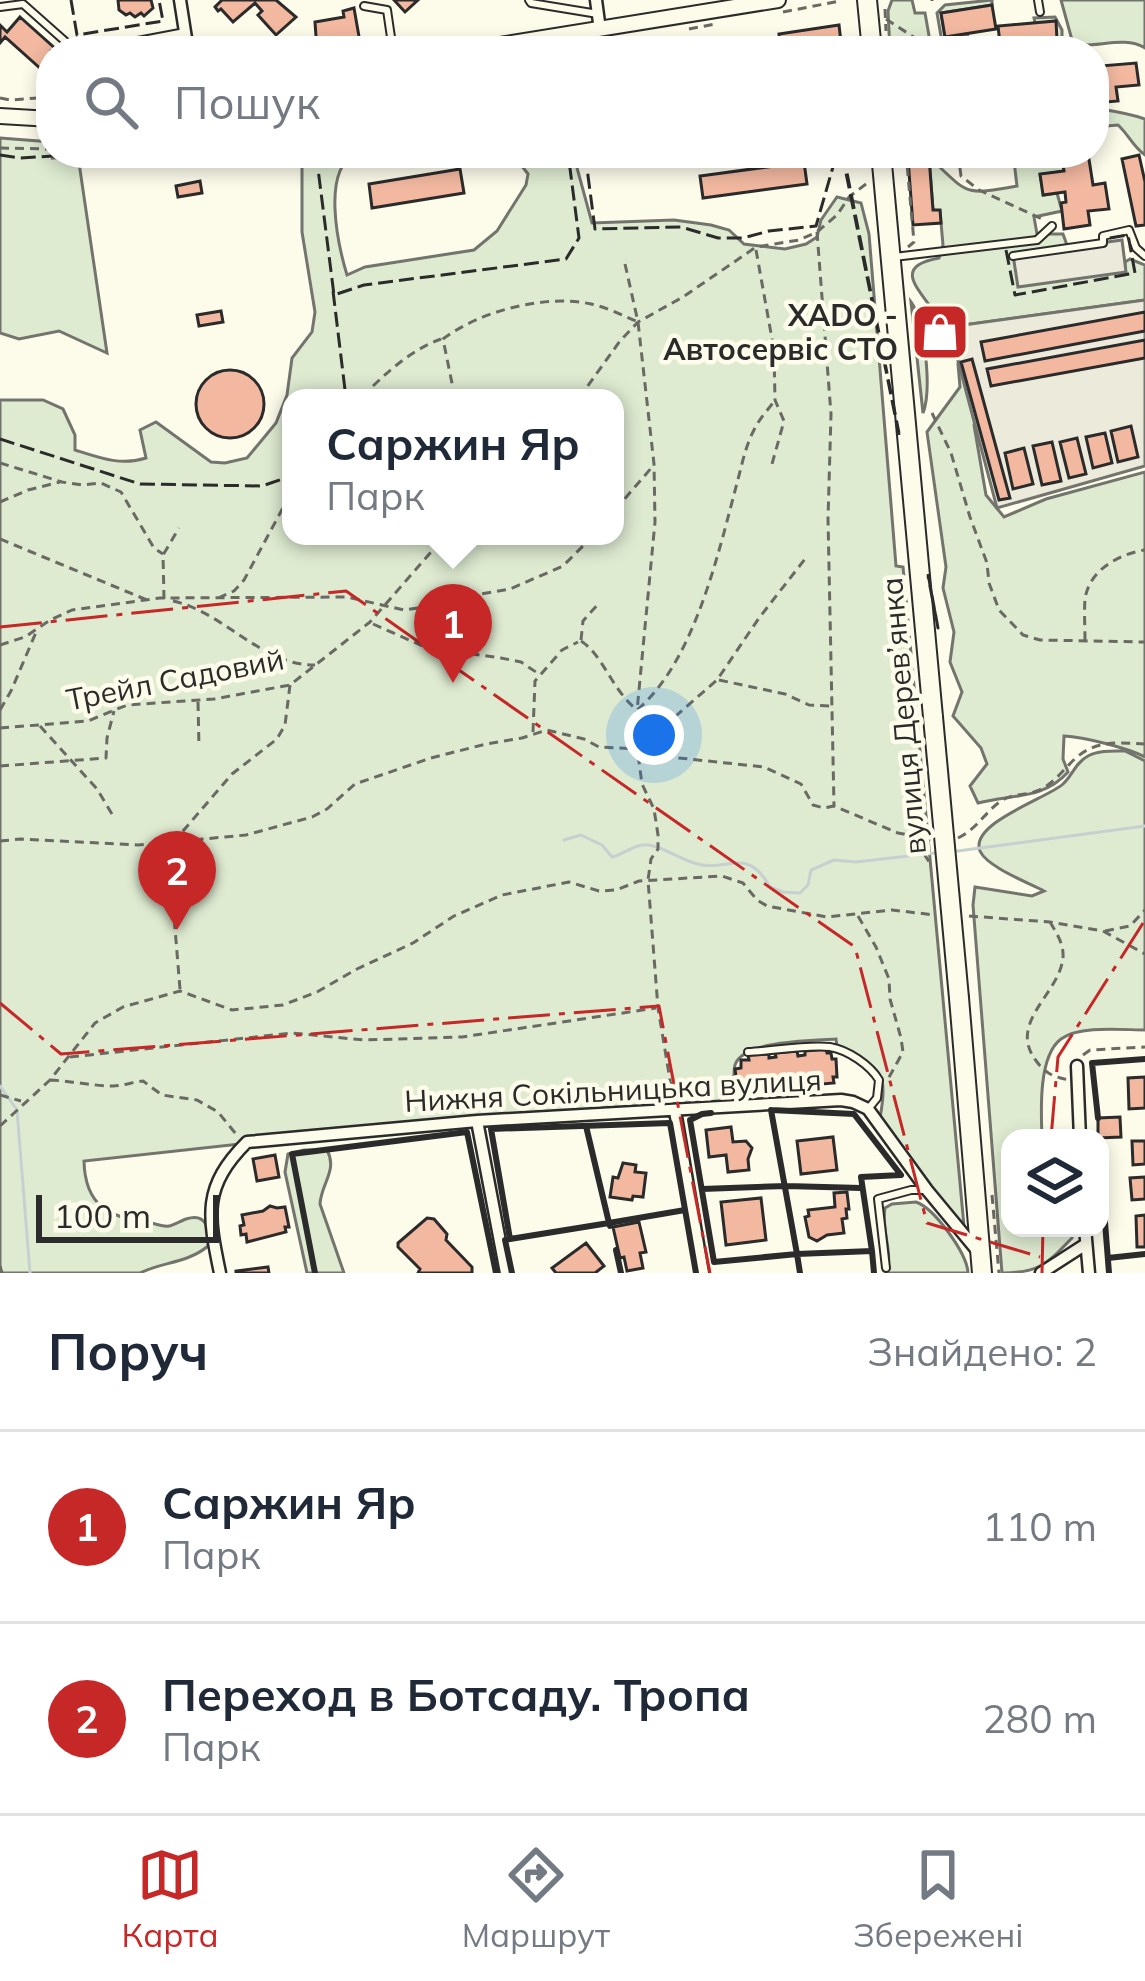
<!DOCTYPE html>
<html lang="uk">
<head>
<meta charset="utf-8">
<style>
  :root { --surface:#fff; --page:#f2f2f3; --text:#1f2937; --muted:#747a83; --line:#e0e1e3; --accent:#c62828 }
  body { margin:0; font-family:Mulish,sans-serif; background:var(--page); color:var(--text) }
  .controls { position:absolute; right:36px; bottom:36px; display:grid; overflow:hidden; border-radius:24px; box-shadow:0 6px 18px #0003 }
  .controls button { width:108px; height:108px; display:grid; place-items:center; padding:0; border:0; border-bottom:3px solid var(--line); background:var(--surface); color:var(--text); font:60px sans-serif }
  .scale { position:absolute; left:36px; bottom:30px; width:183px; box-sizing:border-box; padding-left:12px; border:6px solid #2b2b2b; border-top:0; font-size:33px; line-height:42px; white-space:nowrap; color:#2b2b2b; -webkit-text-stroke:9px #fdfbea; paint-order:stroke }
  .you { position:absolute; left:654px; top:735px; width:42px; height:42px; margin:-30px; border:9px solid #fff; border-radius:50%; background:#1a73e8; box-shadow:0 0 0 18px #1a73e833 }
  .badge { display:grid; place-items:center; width:78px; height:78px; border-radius:50%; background:var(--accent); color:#fff; font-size:39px; font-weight:700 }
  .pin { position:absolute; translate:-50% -99px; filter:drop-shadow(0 3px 6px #0008) }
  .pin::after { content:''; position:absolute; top:63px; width:42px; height:36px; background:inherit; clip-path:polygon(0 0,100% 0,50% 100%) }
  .popup { position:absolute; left:282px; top:389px; width:342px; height:156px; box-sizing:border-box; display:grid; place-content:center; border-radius:24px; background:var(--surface); filter:drop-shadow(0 3px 9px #0005); font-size:39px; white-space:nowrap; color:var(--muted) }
  .popup b { font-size:45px; color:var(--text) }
  .popup::after { content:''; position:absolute; left:50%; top:100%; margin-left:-24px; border:24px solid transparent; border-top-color:var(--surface) }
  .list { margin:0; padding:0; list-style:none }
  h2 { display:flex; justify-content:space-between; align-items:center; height:156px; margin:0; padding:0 48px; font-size:51px }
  h2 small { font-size:39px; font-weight:400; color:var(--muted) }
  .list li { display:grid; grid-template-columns:78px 1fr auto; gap:36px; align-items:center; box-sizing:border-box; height:192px; padding:0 48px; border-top:3px solid var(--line) }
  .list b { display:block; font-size:45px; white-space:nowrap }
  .list p { margin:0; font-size:39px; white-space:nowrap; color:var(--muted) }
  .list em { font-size:39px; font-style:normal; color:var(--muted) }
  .icon { flex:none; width:66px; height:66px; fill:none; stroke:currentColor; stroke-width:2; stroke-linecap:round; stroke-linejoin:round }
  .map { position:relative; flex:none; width:1145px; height:1273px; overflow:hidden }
  .search { position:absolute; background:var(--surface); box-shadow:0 6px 18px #0003; left:36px; right:36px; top:36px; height:132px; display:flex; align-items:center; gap:30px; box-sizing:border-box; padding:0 42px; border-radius:48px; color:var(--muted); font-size:45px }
  .sheet { height:540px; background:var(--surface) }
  nav { display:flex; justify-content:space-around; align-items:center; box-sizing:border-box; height:168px; border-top:3px solid var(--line); background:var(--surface); font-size:33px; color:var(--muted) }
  nav a { display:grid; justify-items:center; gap:6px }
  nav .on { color:var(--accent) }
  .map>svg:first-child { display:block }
  .green { fill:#deebd1; stroke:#74746e; stroke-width:3; fill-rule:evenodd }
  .parking { fill:#eceadb; stroke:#74746e; stroke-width:3 }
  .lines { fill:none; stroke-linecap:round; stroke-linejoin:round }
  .stream { stroke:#c7d0d0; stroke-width:3 }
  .building { fill:#f2b8a0; stroke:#2b2b2b; stroke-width:3 }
  .service-casing { stroke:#2b2b2b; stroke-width:10 }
  .minor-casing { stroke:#2b2b2b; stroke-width:15 }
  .tertiary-casing { stroke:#2b2b2b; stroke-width:18 }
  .primary-casing { stroke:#2b2b2b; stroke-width:22 }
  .path { stroke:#6a6964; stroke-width:3; stroke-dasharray:9 6; stroke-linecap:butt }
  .service { stroke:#fdfbea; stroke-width:6 }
  .minor { stroke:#fdfbea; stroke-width:10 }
  .tertiary { stroke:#fdfbea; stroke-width:14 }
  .primary { stroke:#fdfbea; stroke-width:18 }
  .primary-bridge-casing { stroke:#2b2b2b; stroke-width:22; stroke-linecap:butt }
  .primary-bridge { stroke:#fdfbea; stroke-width:18 }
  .fence { stroke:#2b2b2b; stroke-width:3; stroke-dasharray:15 6; stroke-linecap:butt }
  .wall { stroke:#2b2b2b; stroke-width:6 }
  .power { stroke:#c62828; stroke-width:3; stroke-dasharray:42 9 6 9; stroke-linecap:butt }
  .labels { text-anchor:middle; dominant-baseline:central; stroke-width:9; stroke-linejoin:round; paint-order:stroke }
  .poi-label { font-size:30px; font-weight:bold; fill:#2b2b2b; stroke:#fdfbea; text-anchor:end }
  .street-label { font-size:30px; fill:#2b2b2b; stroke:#fdfbea }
</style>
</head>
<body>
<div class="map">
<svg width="1145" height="1273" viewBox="0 0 1145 1273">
  <rect width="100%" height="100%" fill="#fdfbea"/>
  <!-- green -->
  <path class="green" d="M 892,0 L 912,0 L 915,13 L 925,13 L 931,47 L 935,51 L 890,51 L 888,11 Z
    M 992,0 L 992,5 L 941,13 L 945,37 L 967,34 L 969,40 L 965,49 L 949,50 L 942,42 L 937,13 L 945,5 Z
    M 1061,0 L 1145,0 L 1145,48 C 1125,36 1100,47 1077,45 L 1072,40 Z
    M 1055,17 L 1062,30 L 1062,48 L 1044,51 L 1002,51 L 1000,44 L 1057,40 L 1035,23 L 1034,18 Z
    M 1094,108 C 1112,111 1128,113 1145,119 L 1145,155 C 1133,147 1129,135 1118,125 L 1094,127 Z
    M 0,138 L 51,142 L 51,153 L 55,153 L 53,158 L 78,156 L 107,353 L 59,331 L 19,339 L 0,333 Z
    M 302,153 L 356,153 C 321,170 338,245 347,275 L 365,267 L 474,250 L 497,231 L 526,185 L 528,174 L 512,153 L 573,153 L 592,223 L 674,220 L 711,225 L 729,230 L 744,244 L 785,249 L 806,244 L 817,237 L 821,220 L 837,197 L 861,203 L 869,234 L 896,566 L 903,567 L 964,1226 L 956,1224 L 880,1118 C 889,1068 879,1069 837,1047 L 836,1039 C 813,1041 743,1040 735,1065 C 733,1073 734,1086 734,1095 L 724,1102 L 527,1113 L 84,1161 C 85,1206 109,1218 151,1223 C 157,1224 163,1227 169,1226 C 172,1226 183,1220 186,1219 C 207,1212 210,1230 208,1246 C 188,1263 162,1262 140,1273 L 0,1273 L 0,400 L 43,400 L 63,409 L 75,435 L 75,450 C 100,458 121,466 146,458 L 140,430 L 156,422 L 211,462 L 225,463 L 247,458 L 276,423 L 287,395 L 292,358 L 312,332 L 315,312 L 302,232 ZM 291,398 L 615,398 L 615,536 L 291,536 Z
    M 1013,153 L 1061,153 L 1064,171 L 1040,175 L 1044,195 L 1057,193 L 1062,211 L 1034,217 L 1037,234 L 1063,234 L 1068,248 L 1017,286 L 1125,270 L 1125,262 L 1130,259 L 1145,265 L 1145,300 L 949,327 L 945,310 L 932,309 C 915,285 895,266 939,258 L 943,245 L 940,211 L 933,210 L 929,157 C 969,194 962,196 1017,186 Z
    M 911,302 C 925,321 932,390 923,413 Z
    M 962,363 L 976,418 L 974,425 L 986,495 L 1004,517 L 1046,499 L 1145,472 L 1145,757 C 1128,748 1084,737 1064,736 L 1063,759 L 1068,772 C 1043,800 1012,794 978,803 L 970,786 L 987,764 L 981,748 L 953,716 L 962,692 L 950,662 L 954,632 L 943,588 L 946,567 L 927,432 L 960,387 L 958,364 Z
    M 1125,751 L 1145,761 L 1145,1030 C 1123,1030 1080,1025 1061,1039 C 1038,1056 1041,1112 1042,1138 L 1010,1138 L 1010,1228 L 1073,1228 L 1072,1238 C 1047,1264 1039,1273 1002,1273 L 973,905 L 975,887 L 1032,896 L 1044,891 C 1029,883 987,867 980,851 C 969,823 1048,798 1063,784 C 1073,775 1075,763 1088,756 C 1099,750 1113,751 1125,751 Z
    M 304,1150 L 327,1150 C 338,1170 321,1184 320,1204 L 344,1273 L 307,1273 L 285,1172 L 288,1154 Z
    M 916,1202 C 934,1208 967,1253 968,1273 L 887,1273 C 893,1251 881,1230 885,1208 L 892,1204 Z"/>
  <!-- parking -->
  <path class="parking" d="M 1122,240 L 1126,272 L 1018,287 L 1013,255 Z
    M 1145,300 L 1145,466 L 997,508 L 949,327 Z"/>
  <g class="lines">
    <!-- stream -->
    <path class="stream" d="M 564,840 L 581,835 L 602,845 L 612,857 C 625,854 635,843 649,845 C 665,848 678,858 694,863 C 726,874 746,844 770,887 L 783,892 L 800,893 L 808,885 L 811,870 L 834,860 L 856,862 L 935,853
      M 950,852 L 1145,826
      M 0,1086 L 17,1110 L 30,1273"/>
  </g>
  <!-- building -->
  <path class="building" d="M 118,0 L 151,0 L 153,8 L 144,16 L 141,13 L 135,17 L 130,13 L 126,15 L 119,10 Z
    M 222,0 L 276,0 L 296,17 L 276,35 L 258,15 L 262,11 L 255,3 L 233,22 L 221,9 L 218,11 L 215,7 Z
    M 394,0 L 418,0 L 405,12 Z
    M 992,5 L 996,29 L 945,37 L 941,13 Z
    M 354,8 L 361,48 L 317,51 L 315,22 L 344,17 L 343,11 Z
    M 20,17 L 58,51 L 51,51 L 51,78 L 5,37 L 0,43 L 0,25 L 7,32 Z
    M 1056,21 L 1057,40 L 1000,44 L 998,26 Z
    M 839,25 L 842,51 L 820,51 L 819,47 L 781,51 L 779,34 Z
    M 709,44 L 710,51 L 667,51 Z
    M 1136,63 L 1139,85 L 1116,87 L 1118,101 L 1094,103 L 1094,80 L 1101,79 L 1100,66 Z
    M 1088,153 L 1093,185 L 1105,183 L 1109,209 L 1088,211 L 1090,225 L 1064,229 L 1061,203 L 1066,202 L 1065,192 L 1043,195 L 1040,174 L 1064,171 L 1062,156 Z
    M 1139,155 L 1145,182 L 1145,225 L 1136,226 L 1122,159 Z
    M 929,157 L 933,210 L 940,210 L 941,223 L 913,225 L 908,159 Z
    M 804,162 L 807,184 L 703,198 L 700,176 Z
    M 460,169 L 464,193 L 372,208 L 369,184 Z
    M 200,181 L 202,193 L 178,197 L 176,186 Z
    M 221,311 L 223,322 L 199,326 L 197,315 Z
    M 1145,312 L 1145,331 L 985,361 L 981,342 Z
    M 945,319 L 948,343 L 936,345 L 933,320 Z
    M 1145,340 L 1145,358 L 991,386 L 987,369 Z
    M 972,359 L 1010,498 L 999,500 L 961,362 Z
    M196 404a34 34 0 1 1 68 0a34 34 0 1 1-68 0Z
    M 1131,426 L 1138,457 L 1118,462 L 1111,431 Z
    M 1105,433 L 1112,463 L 1093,468 L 1086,437 Z
    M 1077,438 L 1086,474 L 1069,478 L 1060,442 Z
    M 1052,442 L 1061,481 L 1042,485 L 1033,446 Z
    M 1024,448 L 1033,484 L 1013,489 L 1005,453 Z
    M 826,1049 L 827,1053 L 831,1053 L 832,1059 L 836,1059 L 837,1077 L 833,1077 L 834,1083 L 743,1091 L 742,1083 L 737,1084 L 735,1069 L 741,1068 L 741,1060 L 749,1060 L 748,1055 L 769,1054 L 769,1058 L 776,1057 L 775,1053 L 797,1051 L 798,1056 L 805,1055 L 805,1051 Z
    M 1145,1077 L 1145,1108 L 1129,1109 L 1128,1078 Z
    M 1120,1117 L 1121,1137 L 1098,1138 L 1098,1118 Z
    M 731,1127 L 733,1142 L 746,1141 L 752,1148 L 748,1159 L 749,1170 L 728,1172 L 726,1155 L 709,1157 L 706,1130 Z
    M 833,1137 L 837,1170 L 801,1174 L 797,1141 Z
    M 1132,1141 L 1145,1141 L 1145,1164 L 1133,1165 Z
    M 275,1155 L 279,1177 L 257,1181 L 253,1159 Z
    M 623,1163 L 636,1165 L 635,1172 L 646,1173 L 643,1197 L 633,1196 L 632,1200 L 610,1197 L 613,1177 L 618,1178 Z
    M 1145,1177 L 1145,1199 L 1132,1200 L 1130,1178 Z
    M 847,1192 L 849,1209 L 846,1209 L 847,1218 L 842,1219 L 844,1233 L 827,1235 L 817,1241 L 809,1237 L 805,1217 L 809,1216 L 808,1210 L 835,1207 L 834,1193 Z
    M 761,1198 L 766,1240 L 726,1245 L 721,1202 Z
    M 270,1206 L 277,1208 L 285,1207 L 289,1227 L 285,1227 L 286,1232 L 247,1242 L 246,1234 L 241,1235 L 240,1226 L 244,1225 L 242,1215 L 263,1211 Z
    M 1145,1215 L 1145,1247 L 1137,1247 L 1136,1216 Z
    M 427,1218 L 434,1219 L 447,1234 L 446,1240 L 472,1267 L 472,1273 L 418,1273 L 420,1269 L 398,1247 L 398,1243 Z
    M 639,1222 L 646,1252 L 640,1253 L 643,1268 L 627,1271 L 624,1257 L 620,1258 L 613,1227 Z
    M 586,1243 L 604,1266 L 595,1273 L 556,1273 L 552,1268 Z
    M 268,1267 L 269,1273 L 236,1273 L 236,1271 Z"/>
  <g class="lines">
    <defs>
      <path id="service" d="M 529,0 L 531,3 L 598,14
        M 1038,0 L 1040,12
        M 364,6 L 387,10 L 393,51
        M 0,7 L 23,4 L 76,51
        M 85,51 L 185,32
        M 1013,256 L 1103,243 L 1103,236 L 1129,230 L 1136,248 L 1145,256
        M 894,257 L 1037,240 L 1052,226
        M 748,1052 C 771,1051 809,1044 830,1047 C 848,1050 870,1065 879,1080 L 877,1098 L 868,1109
        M 886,1268 L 878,1199 L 911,1190 L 923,1190"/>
      <path id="minor" d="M 180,0 L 188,51
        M 596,0 L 600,30
        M 1077,1066 L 1080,1138
        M 675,1111 L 703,1273
        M 477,1121 L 506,1273
        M 1085,1228 L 1089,1273
        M 220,1273 C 208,1215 202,1187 247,1142 L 477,1121 L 841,1100 L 853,1102 L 868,1109 L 927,1190 L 980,1254
        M 1041,1273 L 1086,1244"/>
      <path id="tertiary" d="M 462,51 L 778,0
        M 0,116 L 51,119"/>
      <path id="primary" d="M 867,0 L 872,51
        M 881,153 L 933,717
        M 959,998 L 982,1273"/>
    </defs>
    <!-- service casing -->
    <use href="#service" class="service-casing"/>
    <!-- minor casing -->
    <use href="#minor" class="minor-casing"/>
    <!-- tertiary casing -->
    <use href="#tertiary" class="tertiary-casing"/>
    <!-- primary casing -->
    <use href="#primary" class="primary-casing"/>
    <!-- path -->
    <path class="path" d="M 932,0 L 932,1
      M 885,9 L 886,31
      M 783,12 L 840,1
      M 886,19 L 935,51
      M 689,29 L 715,24
      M 572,51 L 596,43
      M 0,98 L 10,100 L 51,97
      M 0,148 L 51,149
      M 958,153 L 961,176 L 979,190 L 1044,220
      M 898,156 L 907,164 L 914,242 L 908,247
      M 817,232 L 831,414 L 828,519 L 834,806
      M 756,250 L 774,350 L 775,400 L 784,421 L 772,464
      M 625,264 L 638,322 L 654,464 L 655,522 L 635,732 L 642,784 L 654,809 L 658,835 L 658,849 L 651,859 L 648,880 L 658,1008 L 673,1098
      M 373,386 C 394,366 414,349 441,339
      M 455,398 L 443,339 C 480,311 545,294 591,304 C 606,307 621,315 636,321
      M 579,398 L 620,341 L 638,322 L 683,297 L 756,247 L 799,240 L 817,232 L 837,215 L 849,197 L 866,184
      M 932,413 L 951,453 L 970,517 L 987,563 L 989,583 L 999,610 L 1023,635 L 1040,640 L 1145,642
      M 0,463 L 62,482 L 82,485 L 101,483 L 121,492 L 154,548 L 163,554
      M 0,502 L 28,490 L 60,482
      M 615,510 L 653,466
      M 0,539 L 147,600
      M 218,598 L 234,591 L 244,580 L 291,493
      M 164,599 L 163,555 L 179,528
      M 173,601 C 224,612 262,666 315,665
      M 373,624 L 450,658 L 473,654 L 501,658 L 521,662 L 539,674
      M 581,640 L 583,621 L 599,603
      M 1085,640 C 1085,627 1084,612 1085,599 C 1089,570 1119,554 1145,550
      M 581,641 C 603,655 612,690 637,710 C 694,662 718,555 737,483 C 742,465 745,447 754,430 C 759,419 768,410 775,400
      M 0,645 L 25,637 L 50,620 L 72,610 L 160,598 L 347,597 L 404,610 L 431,606 L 457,598 L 510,589 L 563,566 L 593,536
      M 719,680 L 785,694 L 809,705 L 831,706
      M 198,702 L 199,747
      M 0,710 L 11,691 L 37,630
      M 40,726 L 97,789 L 115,819
      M 0,728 L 88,721 L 127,705 L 214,699 L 290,685 L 370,622 L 445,536
      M 533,732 L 535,681 L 562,650 L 578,642
      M 639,743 L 662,728 L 717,680 L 759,618 L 805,559
      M 0,766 L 106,758 L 107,738 L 114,711
      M 958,838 C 978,828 985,812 1001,801 C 1012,793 1025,796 1037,791 C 1050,786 1058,776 1067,767 C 1090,740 1112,742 1145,744
      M 922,839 L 924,854 L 930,863
      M 0,841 L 21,839 L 138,845 L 246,835 L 312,817 L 327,809 L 355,784 L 431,758 L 486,744 L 522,738 L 547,730 L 584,739 L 599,747 L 639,749 L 670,757 L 764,767 L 801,784 L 813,805 L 824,808 L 834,806 L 898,833 L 931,839
      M 858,916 L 876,947 L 889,979 L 890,999 L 901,1038 L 903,1052 L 888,1079
      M 969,916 L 1050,922 L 1103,931 L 1145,954
      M 1050,922 C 1057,934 1064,944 1063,958 C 1059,995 1006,1023 1037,1062 C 1046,1074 1054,1077 1069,1080
      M 1105,931 L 1130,926 L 1145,910
      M 180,989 L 168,844 L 183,831 L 232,774 L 277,739 L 285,725 L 290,685
      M 1083,1055 L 1090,1050 L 1145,1047
      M 70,1057 L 292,1033 L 364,1040 L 462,1037 L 656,1008
      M 50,1080 C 71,1081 94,1086 113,1086 C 122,1086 133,1082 143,1081 L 162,1095 L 197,1100 L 218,1112 L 236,1134
      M 0,1095 L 21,1101
      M 0,1126 L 50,1080 L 95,1023 L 123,1007 L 180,991 L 232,1010 L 283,1005 L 317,992 L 357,969 L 413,943 L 454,916 L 502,895 L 569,882 L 599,891 L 616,890 L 639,881 L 722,876 L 743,883 L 757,900 L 767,906 L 827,917 L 892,910 L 935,915
      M 992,1195 L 999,1273
      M 0,1266 L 2,1273"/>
    <!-- service -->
    <use href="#service" class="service"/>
    <!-- minor -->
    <use href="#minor" class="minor"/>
    <!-- tertiary -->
    <use href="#tertiary" class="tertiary"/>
    <!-- primary -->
    <use href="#primary" class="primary"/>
    <defs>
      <path id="primary-bridge" d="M 933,717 L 959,998"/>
    </defs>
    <!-- primary-bridge casing -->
    <use href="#primary-bridge" class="primary-bridge-casing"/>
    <!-- primary-bridge -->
    <use href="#primary-bridge" class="primary-bridge"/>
    <!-- fence -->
    <path class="fence" d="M 71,0 L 77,35 L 163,21 L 159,0
      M 316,153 L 334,295 L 364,285 L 566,259 L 579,238 L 568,153
      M 585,153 L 595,229 L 681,227 L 718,238 L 743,238 L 769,231 L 816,226 L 837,153
      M 842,153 L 899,435
      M 843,153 L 899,433
      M 0,155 L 19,158 L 102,153
      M 1006,250 L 1015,295 L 1135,273 L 1128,235 L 1104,239
      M 333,291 L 346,398
      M 0,439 L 140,484 L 262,486 L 291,476
      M 928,574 L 938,628 L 928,576"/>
    <!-- wall -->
    <path class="wall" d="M 771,1110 L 854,1114 L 901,1175 L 861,1177 L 872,1251 L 797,1254 L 800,1273
      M 711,1113 L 702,1114 L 690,1120 L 714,1262 L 797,1254 L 771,1110
      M 1098,1118 L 1092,1063 L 1145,1059
      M 586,1126 L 609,1223 L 685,1210
      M 1100,1159 L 1109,1273
      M 702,1189 L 786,1186 L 861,1188
      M 510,1239 L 609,1223 L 610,1226
      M 616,1250 L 621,1273
      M 872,1251 L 874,1273
      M 1108,1258 L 1145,1254
      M 315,1273 L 292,1154 L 467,1132 L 496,1273
      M 512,1273 L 505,1240 L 510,1239 L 491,1129 L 670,1123 L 696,1273"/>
    <!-- power -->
    <path class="power" d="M 0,627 L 346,591 L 855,947 L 927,1223 L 1040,1257
      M 0,1003 L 61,1054 L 659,1006 L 710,1273
      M 1051,1138 L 1058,1057 L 1145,920
      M 1042,1273 L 1043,1228"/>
  </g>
  <!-- icons -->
  <defs>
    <symbol id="shop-square" viewBox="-11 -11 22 22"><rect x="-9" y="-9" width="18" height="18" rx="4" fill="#c62828" stroke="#fdfbea"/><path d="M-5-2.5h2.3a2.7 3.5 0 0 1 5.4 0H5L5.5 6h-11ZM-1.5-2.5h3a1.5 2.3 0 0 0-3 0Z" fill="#fff"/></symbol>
  </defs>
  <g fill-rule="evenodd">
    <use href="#shop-square" x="907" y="299" width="66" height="66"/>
  </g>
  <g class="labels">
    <!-- poi labels -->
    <g class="poi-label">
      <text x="898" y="315">XADO -<tspan x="898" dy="34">Автосервіс СТО</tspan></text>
    </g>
    <!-- street labels -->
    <g class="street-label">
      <text transform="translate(175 679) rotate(-11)">Трейл Садовий</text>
      <text transform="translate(903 716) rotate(-95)">вулиця Дерев’янка</text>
      <text transform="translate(613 1090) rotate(-3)">Нижня Сокільницька вулиця</text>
    </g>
  </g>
</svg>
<div class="controls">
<button><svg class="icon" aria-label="layers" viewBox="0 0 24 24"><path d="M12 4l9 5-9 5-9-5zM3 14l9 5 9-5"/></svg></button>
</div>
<div class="scale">100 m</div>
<div class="you"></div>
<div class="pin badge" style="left:453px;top:683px">1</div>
<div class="popup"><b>Саржин Яр</b>Парк</div>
<div class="pin badge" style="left:177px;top:930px">2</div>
<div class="search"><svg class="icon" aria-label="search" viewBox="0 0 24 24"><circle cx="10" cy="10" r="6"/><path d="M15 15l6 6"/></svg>Пошук</div>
</div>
<section class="sheet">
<h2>Поруч<small>Знайдено: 2</small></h2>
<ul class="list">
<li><span class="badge">1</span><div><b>Саржин Яр</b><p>Парк</p></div><em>110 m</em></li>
<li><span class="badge">2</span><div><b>Переход в Ботсаду. Тропа</b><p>Парк</p></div><em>280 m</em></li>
</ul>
</section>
<nav>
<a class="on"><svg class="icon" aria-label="map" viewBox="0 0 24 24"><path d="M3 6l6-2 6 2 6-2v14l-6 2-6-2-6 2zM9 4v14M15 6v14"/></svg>Карта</a>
<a><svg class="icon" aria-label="directions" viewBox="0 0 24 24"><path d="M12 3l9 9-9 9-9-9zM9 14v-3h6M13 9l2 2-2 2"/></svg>Маршрут</a>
<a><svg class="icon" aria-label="saved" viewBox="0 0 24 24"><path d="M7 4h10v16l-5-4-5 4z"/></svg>Збережені</a>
</nav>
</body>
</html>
